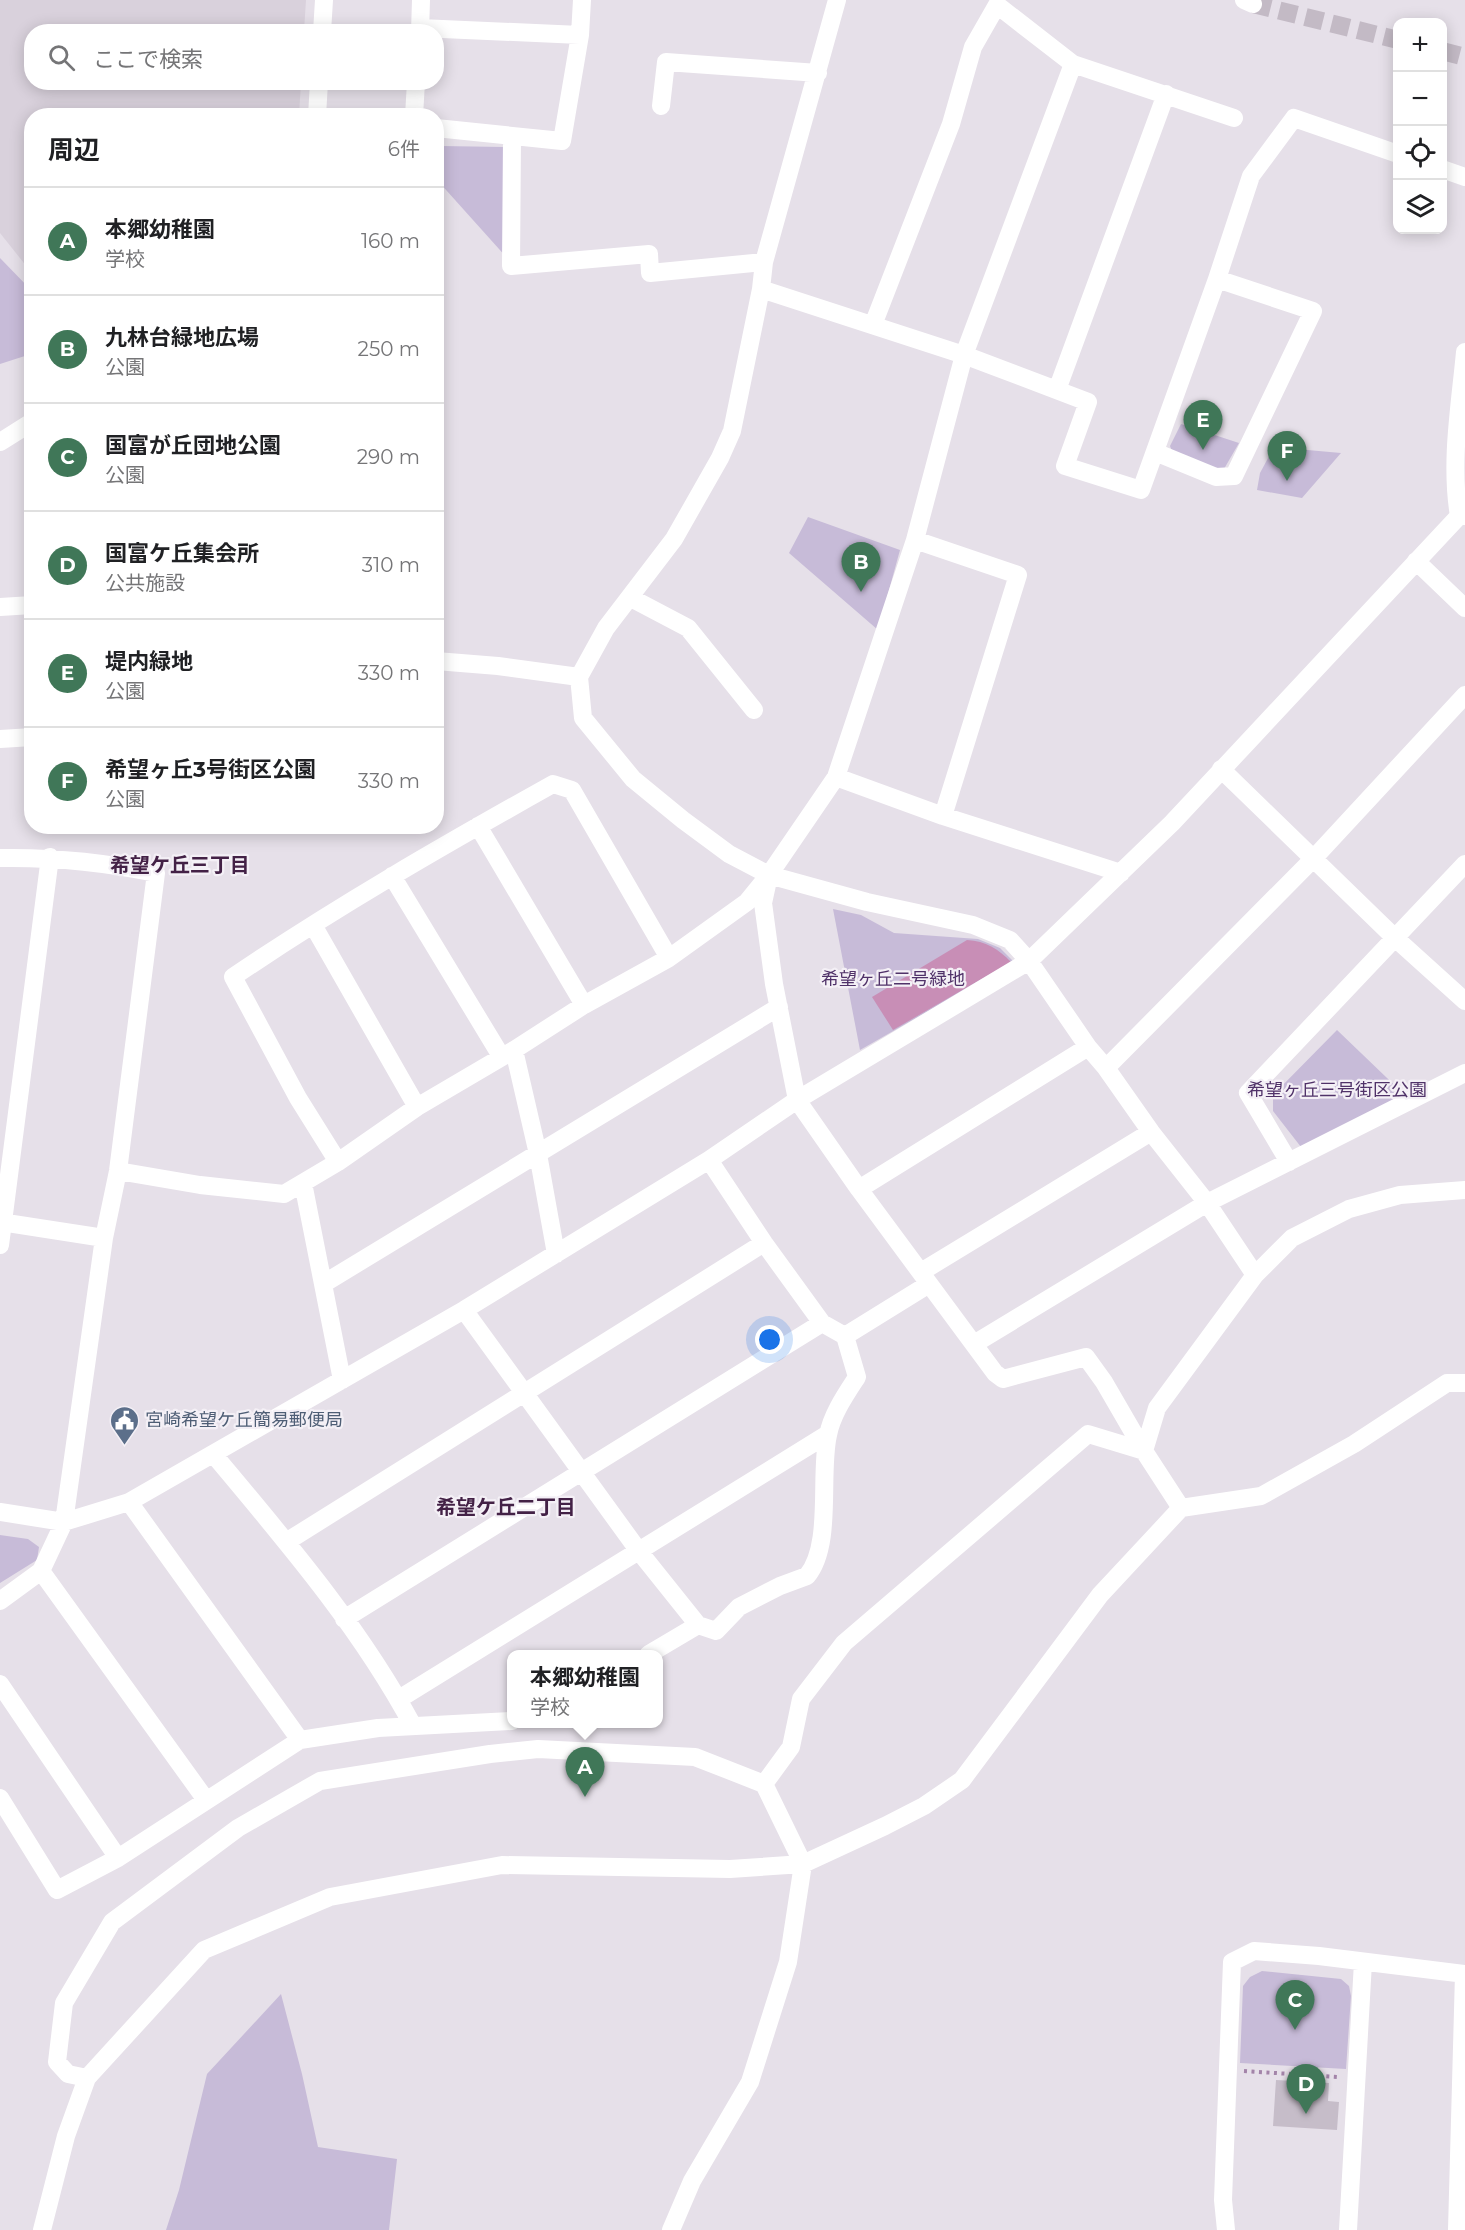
<!DOCTYPE html>
<html lang="ja">
<head>
<meta charset="utf-8">
<style>
  :root { --surface:#fff; --page:#f2f2f2; --text:#202124; --muted:#757577; --line:#e0e0e0; --accent:#407758 }
  body { margin:0; font-family:Montserrat,"Noto Sans JP",sans-serif; background:var(--page); color:var(--text) }
  .controls { position:absolute; right:18px; top:18px; display:grid; overflow:hidden; border-radius:12px; box-shadow:0 3px 15px #0003 }
  .controls button { width:54px; height:54px; display:grid; place-items:center; padding:0; border:0; border-bottom:2px solid var(--line); background:var(--surface); color:var(--text); font:30px sans-serif }
  .you { position:absolute; left:770px; top:1340px; width:21px; height:21px; margin:-15px; border:4px solid #fff; border-radius:50%; background:#1a73e8; box-shadow:0 0 0 9px #1a73e833 }
  .badge { display:grid; place-items:center; width:39px; height:39px; border-radius:50%; background:var(--accent); color:#fff; font-size:20px; font-weight:700 }
  .pin { position:absolute; translate:-50% -50px; filter:drop-shadow(0 2px 3px #0008) }
  .pin::after { content:''; position:absolute; top:32px; width:21px; height:18px; background:inherit; clip-path:polygon(0 0,100% 0,50% 100%) }
  .popup { position:absolute; left:507px; top:1650px; width:156px; height:78px; box-sizing:border-box; display:grid; place-content:center; border-radius:12px; background:var(--surface); filter:drop-shadow(0 2px 4px #0005); font-size:20px; white-space:nowrap; color:var(--muted) }
  .popup b { font-size:22px; color:var(--text) }
  .popup::after { content:''; position:absolute; left:50%; top:100%; margin-left:-12px; border:12px solid transparent; border-top-color:var(--surface) }
  .list { margin:0; padding:0; list-style:none }
  h2 { display:flex; justify-content:space-between; align-items:center; height:78px; margin:0; padding:0 24px; font-size:26px }
  h2 small { font-size:20px; font-weight:400; color:var(--muted) }
  .list li { display:grid; grid-template-columns:39px 1fr auto; gap:18px; align-items:center; box-sizing:border-box; height:108px; padding:0 24px; border-top:2px solid var(--line) }
  .list b { display:block; font-size:22px; white-space:nowrap }
  .list p { margin:0; font-size:20px; white-space:nowrap; color:var(--muted) }
  .list em { font-size:20px; font-style:normal; color:var(--muted) }
  .icon { flex:none; width:33px; height:33px; fill:none; stroke:currentColor; stroke-width:2; stroke-linecap:round; stroke-linejoin:round }
  .map { position:relative; flex:none; width:1465px; height:2230px; overflow:hidden }
  .search { position:absolute; background:var(--surface); box-shadow:0 3px 15px #0003; left:24px; top:24px; width:420px; height:66px; display:flex; align-items:center; gap:15px; box-sizing:border-box; padding:0 21px; border-radius:24px; color:var(--muted); font-size:22px }
  .panel { position:absolute; background:var(--surface); box-shadow:0 3px 15px #0003; left:24px; top:108px; width:420px; height:726px; border-radius:24px }
  .map>svg:first-child { display:block }
  .built { fill:#d9d1dc }
  .green { fill:#c7bbd8 }
  .water { fill:#c88eb6 }
  .building { fill:#c6bdc9 }
  .lines { fill:none; stroke-linecap:round; stroke-linejoin:round }
  .minor-tunnel { stroke:#c3bac5; stroke-width:18; stroke-dasharray:18 9; stroke-linecap:butt }
  .path { stroke:#a384a9; stroke-width:4; stroke-dasharray:3 4.5; stroke-linecap:butt }
  .minor { stroke:#fff; stroke-width:18 }
  .labels { text-anchor:middle; dominant-baseline:central; stroke-width:4.5; stroke-linejoin:round; paint-order:stroke }
  .park-label { font-size:18px; fill:#503269; stroke:#f4f0f6 }
  .service-label { font-size:18px; fill:#4e5e75; stroke:#f4f0f6; text-anchor:start }
  .neighbourhood-label { font-size:20px; font-weight:bold; fill:#432146; stroke:#f4f0f6 }
</style>
</head>
<body>
<div class="map">
<svg width="1465" height="2230" viewBox="0 0 1465 2230">
  <rect width="100%" height="100%" fill="#e6e0e9"/>
  <!-- built -->
  <path class="built" d="M 0,0 L 306,0 L 304,31 L 32,32 L 32,82 L 301,83 L 299,115 L 32,116 L 31,272 L 0,233 Z"/>
  <!-- green -->
  <path class="green" d="M 441,146 L 504,147 L 508,259 L 438,181 Z
    M 0,258 L 32,291 L 31,354 L 0,364 Z
    M 1181,424 L 1239,443 L 1224,469 L 1215,469 L 1173,454 L 1170,446 Z
    M 1274,447 L 1341,453 L 1302,498 L 1257,490 L 1260,473 Z
    M 808,517 L 900,550 L 878,630 L 789,553 Z
    M 833,909 L 861,915 L 894,933 L 978,939 L 1000,948 L 1014,962 L 860,1050 Z
    M 1337,1030 L 1411,1101 L 1301,1147 L 1273,1111 L 1273,1095 Z
    M 0,1535 L 28,1539 L 39,1547 L 37,1560 L 0,1583 Z
    M 1262,1971 L 1341,1979 L 1349,1986 L 1351,1996 L 1346,2069 L 1240,2063 L 1243,1986 L 1250,1977 Z
    M 281,1994 L 302,2074 L 318,2147 L 397,2159 L 389,2230 L 166,2230 L 179,2190 L 207,2074 Z"/>
  <!-- water -->
  <path class="water" d="M 967,940 C 986,941 998,949 1011,962 L 893,1030 L 872,997 Z"/>
  <!-- building -->
  <path class="building" d="M 1276,2080 L 1329,2083 L 1328,2101 L 1339,2102 L 1337,2130 L 1273,2126 Z"/>
  <g class="lines">
    <!-- minor-tunnel -->
    <path class="minor-tunnel" d="M 1253,4 L 1398,40
      M 1442,51 L 1465,57"/>
    <!-- path -->
    <path class="path" d="M 1244,2071 L 1338,2077"/>
    <!-- minor -->
    <path class="minor" d="M 837,0 L 764,262 L 761,289 L 732,431 L 720,458 L 674,539 L 606,628 L 579,677 L 583,718 L 633,779 L 683,820 L 729,854 L 769,875 L 867,902 L 973,925 L 1010,940 L 1029,961 L 1088,1047 L 1106,1068 L 1151,1132 L 1207,1203 L 1255,1275
      M 1244,0 L 1253,4
      M 420,28 L 580,35
      M 322,32 L 324,0
      M 420,32 L 421,0
      M 661,106 L 666,62 L 818,73
      M 317,116 L 319,82
      M 414,116 L 416,82
      M 436,128 L 562,141 L 580,35 L 582,0
      M 512,138 L 511,266 L 649,254 L 650,273 L 764,262
      M 1442,169 L 1465,177
      M 761,289 L 964,355 L 1088,402 L 1065,466 L 1141,490 L 1217,279 L 1251,176 L 1294,118 L 1398,154
      M 873,325 L 951,124 L 973,47 L 997,5 L 1073,64 L 1234,118
      M 1057,390 L 1166,94
      M 0,442 L 32,422
      M 1155,452 L 1216,477 L 1234,476 L 1313,311 L 1217,279
      M 1459,516 C 1450,462 1460,406 1465,352
      M 915,540 L 1018,575 L 943,816
      M 1416,561 L 1465,608
      M 631,598 L 688,628 L 754,710
      M 0,607 L 32,605
      M 436,661 L 498,666 L 579,677
      M 0,739 L 32,737
      M 1221,769 L 1394,937 L 1465,1001
      M 836,777 L 943,816 L 1121,873
      M 478,826 L 584,1005
      M 0,858 C 54,857 103,862 156,873 L 118,1171 L 104,1238 L 64,1522 L 41,1571 L 0,1601
      M 392,876 L 501,1056
      M 768,880 L 763,903 L 774,984 L 797,1100 L 859,1189 L 995,1373 L 1003,1379 L 1086,1357 L 1104,1382 L 1144,1451 L 1181,1508
      M 313,925 L 417,1107
      M 514,1050 L 538,1154 L 556,1254
      M 1106,1068 L 1314,858 L 1465,695
      M 338,1162 L 298,1098 L 233,977 C 336,907 444,845 553,784 L 572,790 L 669,958
      M 1289,1162 L 1248,1093 L 1465,864
      M 118,1171 L 200,1185 L 284,1194 L 338,1162 L 417,1107 L 514,1050 L 584,1005 L 669,958 L 747,902 L 769,875 L 836,777 L 915,540 L 964,355 L 1073,64
      M 303,1183 L 342,1380
      M 859,1189 L 1088,1047
      M 0,1222 L 104,1238
      M 0,1245 L 50,857
      M 921,1272 L 1151,1132
      M 323,1284 L 779,1007
      M 464,1310 L 638,1550 L 698,1625 L 716,1631 L 739,1607 L 780,1586 L 807,1576 C 833,1545 819,1474 828,1435 C 832,1414 846,1394 857,1377 L 845,1336 L 822,1323 L 764,1243 L 709,1160
      M 845,1336 L 929,1284
      M 974,1344 L 1207,1203 L 1465,1073
      M 1144,1451 L 1157,1408 L 1255,1275 L 1292,1238 L 1349,1209 L 1400,1195 L 1465,1190
      M 214,1455 C 285,1540 360,1627 413,1726
      M 129,1502 L 300,1740
      M 0,1512 L 64,1522 L 129,1502 L 464,1310 L 709,1160 L 797,1100 L 1029,961 L 1172,823 L 1459,516 L 1465,516
      M 286,1542 L 764,1243
      M 41,1571 L 206,1800
      M 344,1619 L 822,1323
      M 649,1654 L 698,1625
      M 0,1684 L 118,1858
      M 399,1699 L 828,1434
      M 764,1784 L 791,1747 L 801,1699 L 844,1643 L 1088,1434 L 1144,1451
      M 0,1798 L 57,1890 L 118,1858 L 300,1740 L 378,1728 L 512,1721
      M 87,2078 L 204,1950 L 330,1897 L 502,1865 L 730,1869 L 803,1864 L 885,1826 L 924,1806 L 962,1780 L 1100,1595 L 1181,1508 L 1261,1496 L 1354,1444 L 1447,1383 L 1465,1383
      M 42,2230 L 66,2136 L 87,2078 L 68,2074 L 57,2062 L 64,2003 L 112,1922 L 238,1828 L 320,1781 L 490,1754 L 538,1749 L 695,1757 L 764,1784 L 803,1864 L 788,1962 L 750,2082 L 692,2181 L 671,2230
      M 1226,2230 L 1223,2200 L 1232,1962 L 1254,1951 L 1319,1956 L 1465,1974
      M 1348,2230 L 1363,1962
      M 1457,2230 L 1464,1974"/>
  </g>
  <!-- icons -->
  <defs>
    <symbol id="civic-pin" viewBox="-11 -11 22 30"><path d="M0 17L-7.5 6A9.5 9.5 0 1 1 7.5 6Z" fill="#5c6f8a" stroke="#f4f0f6"/><path d="M-.6-6.5H3V-4.5H.6V-3L4-1V1h2V6H-6V1h2V-1L-.6-3ZM-1.2 2.5V6h2.4V2.5Z" fill="#fff"/></symbol>
  </defs>
  <g fill-rule="evenodd">
    <use href="#civic-pin" x="108" y="1404" width="33" height="45"/>
  </g>
  <g class="labels">
    <!-- park labels -->
    <g class="park-label">
      <text x="893" y="979">希望ヶ丘二号緑地</text>
      <text x="1337" y="1090">希望ヶ丘三号街区公園</text>
    </g>
    <!-- service labels -->
    <g class="service-label">
      <text x="145" y="1420">宮崎希望ケ丘簡易郵便局</text>
    </g>
    <!-- neighbourhood labels -->
    <g class="neighbourhood-label">
      <text x="180" y="865">希望ケ丘三丁目</text>
      <text x="506" y="1507">希望ケ丘二丁目</text>
    </g>
  </g>
</svg>
<div class="controls">
<button>+</button>
<button>−</button>
<button><svg class="icon" aria-label="locate" viewBox="0 0 24 24"><circle cx="12" cy="12" r="6"/><path d="M12 2v4M12 18v4M2 12h4M18 12h4"/></svg></button>
<button><svg class="icon" aria-label="layers" viewBox="0 0 24 24"><path d="M12 4l9 5-9 5-9-5zM3 14l9 5 9-5"/></svg></button>
</div>
<div class="you"></div>
<div class="pin badge" style="left:585px;top:1797px">A</div>
<div class="popup"><b>本郷幼稚園</b>学校</div>
<div class="pin badge" style="left:861px;top:592px">B</div>
<div class="pin badge" style="left:1295px;top:2030px">C</div>
<div class="pin badge" style="left:1306px;top:2114px">D</div>
<div class="pin badge" style="left:1203px;top:450px">E</div>
<div class="pin badge" style="left:1287px;top:481px">F</div>
<div class="search"><svg class="icon" aria-label="search" viewBox="0 0 24 24"><circle cx="10" cy="10" r="6"/><path d="M15 15l6 6"/></svg>ここで検索</div>
<section class="panel">
<h2>周辺<small>6件</small></h2>
<ul class="list">
<li><span class="badge">A</span><div><b>本郷幼稚園</b><p>学校</p></div><em>160 m</em></li>
<li><span class="badge">B</span><div><b>九林台緑地広場</b><p>公園</p></div><em>250 m</em></li>
<li><span class="badge">C</span><div><b>国富が丘団地公園</b><p>公園</p></div><em>290 m</em></li>
<li><span class="badge">D</span><div><b>国富ケ丘集会所</b><p>公共施設</p></div><em>310 m</em></li>
<li><span class="badge">E</span><div><b>堤内緑地</b><p>公園</p></div><em>330 m</em></li>
<li><span class="badge">F</span><div><b>希望ヶ丘3号街区公園</b><p>公園</p></div><em>330 m</em></li>
</ul>
</section>
</div>
</body>
</html>
